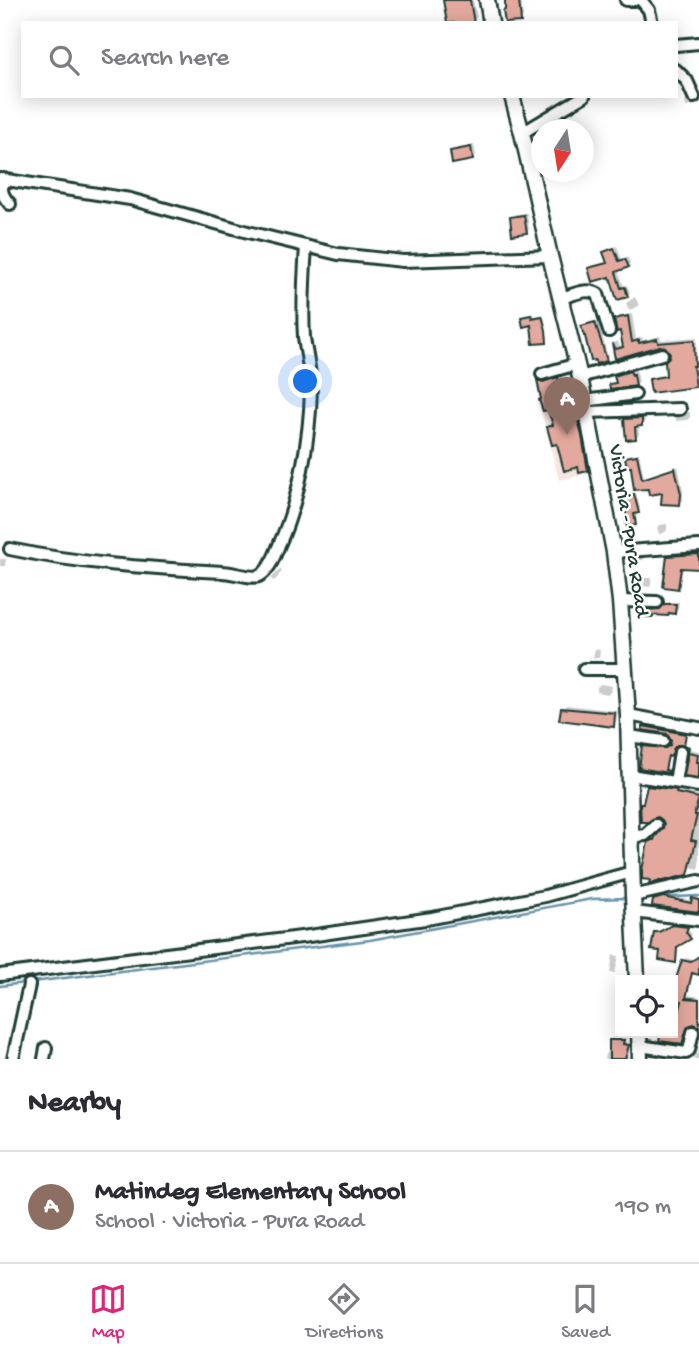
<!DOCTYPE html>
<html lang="en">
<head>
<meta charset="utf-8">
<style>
  :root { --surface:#fff; --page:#f7f7f7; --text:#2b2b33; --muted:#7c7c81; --line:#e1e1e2; --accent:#db2777 }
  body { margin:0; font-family:"Gochi Hand",sans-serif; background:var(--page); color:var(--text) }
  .controls { position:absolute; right:21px; bottom:21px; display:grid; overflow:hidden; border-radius:0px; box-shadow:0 4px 18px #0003 }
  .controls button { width:63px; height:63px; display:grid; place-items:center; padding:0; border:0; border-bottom:2px solid var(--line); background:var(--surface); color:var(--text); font:35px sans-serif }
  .compass { position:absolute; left:531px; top:119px; width:63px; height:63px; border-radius:50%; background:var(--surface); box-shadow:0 4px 18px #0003; rotate:192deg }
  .you { position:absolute; left:306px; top:382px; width:24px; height:24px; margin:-18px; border:5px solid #fff; border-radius:50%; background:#1a73e8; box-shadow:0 0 0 10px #1a73e833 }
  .badge { display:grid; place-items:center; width:46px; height:46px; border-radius:50%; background:var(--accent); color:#fff; font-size:23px; font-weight:700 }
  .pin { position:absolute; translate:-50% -58px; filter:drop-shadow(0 2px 4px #0008) }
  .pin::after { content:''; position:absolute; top:37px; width:24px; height:21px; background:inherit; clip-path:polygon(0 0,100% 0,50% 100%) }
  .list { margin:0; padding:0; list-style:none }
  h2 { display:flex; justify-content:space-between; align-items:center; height:91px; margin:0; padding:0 28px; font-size:30px }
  h2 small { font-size:23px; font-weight:400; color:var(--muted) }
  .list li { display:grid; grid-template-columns:46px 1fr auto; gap:21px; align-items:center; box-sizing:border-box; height:112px; padding:0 28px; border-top:2px solid var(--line) }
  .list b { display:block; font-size:26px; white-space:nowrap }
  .list p { margin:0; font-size:23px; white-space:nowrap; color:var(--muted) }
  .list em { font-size:23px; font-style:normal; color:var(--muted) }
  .icon { flex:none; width:38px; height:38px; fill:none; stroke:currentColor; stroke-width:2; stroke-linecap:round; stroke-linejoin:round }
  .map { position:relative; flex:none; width:699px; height:1059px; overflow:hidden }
  .search { position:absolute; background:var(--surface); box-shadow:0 4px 18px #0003; left:21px; right:21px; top:21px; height:77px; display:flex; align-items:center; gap:18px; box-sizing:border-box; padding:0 24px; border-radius:0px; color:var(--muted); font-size:26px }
  .sheet { height:203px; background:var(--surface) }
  nav { display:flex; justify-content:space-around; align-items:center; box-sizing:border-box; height:98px; border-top:2px solid var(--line); background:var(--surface); font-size:19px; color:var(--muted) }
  nav a { display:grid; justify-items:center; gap:4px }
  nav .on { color:var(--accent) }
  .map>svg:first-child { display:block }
  .built { fill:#f7e5e2 }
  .shadow { fill:#0003 }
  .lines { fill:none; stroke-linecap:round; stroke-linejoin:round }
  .stream { stroke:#6893a9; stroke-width:2.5 }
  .building { fill:#e3a99e; stroke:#1f3d34; stroke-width:2 }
  .minor-casing { stroke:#1f3d34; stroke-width:16 }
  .major-casing { stroke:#1f3d34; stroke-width:19 }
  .minor { stroke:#fff; stroke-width:10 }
  .major { stroke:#fff; stroke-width:14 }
  .labels { text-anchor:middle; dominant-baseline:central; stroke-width:5; stroke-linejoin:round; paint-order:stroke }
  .street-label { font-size:21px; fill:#1f3d34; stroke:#fff }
</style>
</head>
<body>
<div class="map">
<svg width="699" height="1059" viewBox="0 0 699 1059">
  <rect width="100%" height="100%" fill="#fff"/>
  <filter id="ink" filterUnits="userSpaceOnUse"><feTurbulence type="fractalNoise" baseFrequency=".0143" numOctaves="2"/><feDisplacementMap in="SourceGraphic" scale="14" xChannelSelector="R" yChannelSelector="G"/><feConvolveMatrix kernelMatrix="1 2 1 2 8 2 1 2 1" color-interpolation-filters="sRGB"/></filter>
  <g filter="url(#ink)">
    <!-- built -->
    <path class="built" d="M 578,387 L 596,472 L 559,480 L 538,398 Z"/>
    <!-- shadow -->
    <path class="shadow" d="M 445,0 L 473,0 L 477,17 L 473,21 Z
      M 507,0 L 521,0 L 523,17 L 520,20 L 507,9 Z
      M 690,97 L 696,102 L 699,102 L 699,104 L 686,107 L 685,101 Z
      M 474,145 L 476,155 L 473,159 L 451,152 L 455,149 Z
      M 527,213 L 529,229 L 526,232 L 512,218 L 515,214 Z
      M 617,246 L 622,260 L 628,257 L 630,263 L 618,270 L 624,286 L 627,285 L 630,293 L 627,296 L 618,298 L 611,275 L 590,269 L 593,266 L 608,262 L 605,253 Z
      M 635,297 L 639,305 L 629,311 L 626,303 Z
      M 533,314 L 534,316 L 544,315 L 548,339 L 546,342 L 533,323 L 523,318 L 525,316 Z
      M 632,314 L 636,339 L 642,337 L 643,340 L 660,336 L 661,340 L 697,337 L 696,361 L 699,382 L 696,385 L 651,379 L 655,376 L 668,374 L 671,352 L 665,345 L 660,345 L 616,357 L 614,344 L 617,341 L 620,346 L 624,345 L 622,329 L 615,319 L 619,316 Z
      M 598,321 L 608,357 L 606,360 L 596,358 L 583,327 L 586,324 Z
      M 633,369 L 637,372 L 639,382 L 636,385 L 611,385 L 617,381 L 616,376 L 619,373 Z
      M 561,376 L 564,391 L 573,388 L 591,466 L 588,469 L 579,465 L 558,442 L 549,427 L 555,424 L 549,408 L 542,399 L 539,380 L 541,378 L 548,379 Z
      M 690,412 L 690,417 L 687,420 L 676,421 L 676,418 L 679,415 Z
      M 629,416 L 644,416 L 645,421 L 642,424 L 638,425 L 639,435 L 635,438 L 626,420 Z
      M 639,453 L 644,478 L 678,466 L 683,490 L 683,500 L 680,503 L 664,491 L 650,487 L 636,488 L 633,464 L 627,458 L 630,455 Z
      M 636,493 L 640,509 L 635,512 L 637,521 L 635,523 L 628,516 L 623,497 L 625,495 Z
      M 667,524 L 667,530 L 664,533 L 659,534 L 657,528 L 660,525 Z
      M 699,552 L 699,567 L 683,567 L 680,584 L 677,588 L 669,557 L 672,554 Z
      M 646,556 L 643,560 L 629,561 L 631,557 Z
      M 0,559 L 6,559 L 5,566 L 0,566 Z
      M 280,569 L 282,571 L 277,578 L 274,581 L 271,579 Z
      M 645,578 L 652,578 L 650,587 L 643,586 Z
      M 669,602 L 679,602 L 678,609 L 675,612 L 671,612 L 668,615 L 646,610 L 649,607 L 665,606 Z
      M 595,649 L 600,650 L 599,658 L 593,658 Z
      M 601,684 L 612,686 L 611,691 L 608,694 L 597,692 L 597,687 Z
      M 566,705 L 618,711 L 616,722 L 613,725 L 563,709 Z
      M 647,724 L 687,732 L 685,741 L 683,744 L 675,744 L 673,753 L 669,754 L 666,768 L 670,769 L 668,771 L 641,767 L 644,747 L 646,745 L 669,747 L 673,741 L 668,733 L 645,727 Z
      M 687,745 L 690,745 L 689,749 L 699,751 L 699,776 L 686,774 L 690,752 L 686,746 Z
      M 651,784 L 679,788 L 678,791 L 699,795 L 697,809 L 699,809 L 699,869 L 691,867 L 687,874 L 649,843 L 665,829 L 664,819 L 642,804 L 645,800 L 648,787 Z
      M 666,895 L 693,901 L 696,896 L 699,897 L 699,910 L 655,900 L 658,898 Z
      M 676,923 L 689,925 L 688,929 L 692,935 L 679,944 L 677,959 L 675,961 L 662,950 L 656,932 L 658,930 L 663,931 Z
      M 613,955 L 619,956 L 615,973 L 610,973 Z
      M 699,957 L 699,971 L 694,971 L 687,995 L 699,997 L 699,1026 L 696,1023 L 689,1024 L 684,1040 L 682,1043 L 662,1034 L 654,1033 L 673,1033 L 673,1012 L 681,1013 L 684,1000 L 673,997 L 673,981 L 675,979 L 678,979 L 683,960 L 686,958 L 694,960 Z
      M 613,1038 L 626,1038 L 625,1042 L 630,1043 L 628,1059 L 604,1059 L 605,1054 L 608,1051 L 610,1052 L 610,1041 Z
      M 699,1048 L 699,1059 L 657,1059 L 660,1054 L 693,1058 L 698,1053 Z"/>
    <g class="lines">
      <!-- stream -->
      <path class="stream" d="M 648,898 L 699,896
        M 0,986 L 370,940 L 592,899 L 627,898"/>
    </g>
    <!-- building -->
    <path class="building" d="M 443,0 L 470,0 L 474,23 L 447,23 Z
      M 505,0 L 519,0 L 521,22 L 505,23 L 503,11 L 505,10 Z
      M 471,147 L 473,160 L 452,164 L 450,151 Z
      M 524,215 L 527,233 L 512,235 L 510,217 Z
      M 614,248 L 619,261 L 625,259 L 629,267 L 616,272 L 621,288 L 625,287 L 628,297 L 617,300 L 610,277 L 592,282 L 588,268 L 607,263 L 603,252 Z
      M 531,315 L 532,318 L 542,316 L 546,330 L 547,343 L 533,344 L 531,325 L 523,327 L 521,317 Z
      M 628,316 L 632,342 L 639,340 L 639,343 L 657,339 L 658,343 L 694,340 L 695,366 L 693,366 L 696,387 L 651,393 L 649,379 L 666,376 L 665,361 L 669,357 L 670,353 L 665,347 L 660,346 L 615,359 L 612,343 L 616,349 L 623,347 L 620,331 L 617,332 L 614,319 Z
      M 595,322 L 607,361 L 596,364 L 595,360 L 591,361 L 585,336 L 584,336 L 581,326 Z
      M 630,371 L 632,375 L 634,374 L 636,386 L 610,389 L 609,384 L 616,383 L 614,376 Z
      M 558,377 L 561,393 L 570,390 L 582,436 L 588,471 L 579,473 L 578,467 L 564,471 L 557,444 L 552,445 L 547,427 L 553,425 L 548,410 L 543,411 L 539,400 L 541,399 L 537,380 L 543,382 Z
      M 642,418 L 642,426 L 635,427 L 636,439 L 626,440 L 624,419 Z
      M 637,455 L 642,479 L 675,468 L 681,494 L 680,505 L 661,504 L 662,493 L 649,495 L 648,489 L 634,490 L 631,467 L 627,467 L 625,457 Z
      M 634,494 L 639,513 L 634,514 L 636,525 L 627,527 L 625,518 L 627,517 L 621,497 Z
      M 699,554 L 699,569 L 681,568 L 678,589 L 663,587 L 667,556 Z
      M 664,604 L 676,604 L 675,614 L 669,613 L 668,616 L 653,615 L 653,617 L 645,617 L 645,610 L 660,609 Z
      M 561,708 L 615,713 L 614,727 L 559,720 Z
      M 643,726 L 686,734 L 684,745 L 677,745 L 674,748 L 671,757 L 668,756 L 665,770 L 669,771 L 668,773 L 639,768 L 642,746 L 665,748 L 670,745 L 671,741 L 667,734 L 642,730 Z
      M 684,745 L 689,747 L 688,752 L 698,754 L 697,762 L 699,762 L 699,778 L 684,776 L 688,753 Z
      M 647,786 L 677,790 L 676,793 L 699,798 L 695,812 L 695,815 L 697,815 L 691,840 L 696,841 L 688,875 L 662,881 L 658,881 L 657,882 L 649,884 L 650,880 L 642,879 L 642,870 L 648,842 L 652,840 L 654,840 L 655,837 L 663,828 L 664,824 L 662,820 L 658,817 L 654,818 L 648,822 L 641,822 L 640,803 L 643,803 Z
      M 663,897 L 691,903 L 692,898 L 699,900 L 699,912 L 652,906 L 653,900 Z
      M 672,925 L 688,927 L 686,932 L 691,939 L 677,947 L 676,963 L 659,960 L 660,951 L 651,950 L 654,932 L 659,932 Z
      M 699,956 L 699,975 L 692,973 L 686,998 L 699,999 L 699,1027 L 694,1024 L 688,1026 L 682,1044 L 659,1041 L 661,1033 L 673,1033 L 673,1015 L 678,1016 L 682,1001 L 673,999 L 673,981 L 675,982 L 682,960 L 690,962 Z
      M 609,1040 L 624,1040 L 623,1044 L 629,1045 L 625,1059 L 609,1059 Z"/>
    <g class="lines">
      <defs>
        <path id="minor" d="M 626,0 L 635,0
          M 641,0 L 649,10 L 652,23
          M 676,45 L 699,43
          M 676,70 L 687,81 L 694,97
          M 522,133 L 584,96
          M 0,179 L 130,199 L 248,232 L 338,254 L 403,261 L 550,256
          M 4,179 C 0,189 2,196 10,204
          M 561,298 C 573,295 587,287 598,294 L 609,331
          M 542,374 L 577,364
          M 580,377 L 662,354
          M 585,401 L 635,394
          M 587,412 L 680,409
          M 10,549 C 79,564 152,568 222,572 C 232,572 251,579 259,576 C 269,572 275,555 279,545 C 299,501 310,438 311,389 C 311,371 306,354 304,337 C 302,306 304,276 306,246
          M 614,552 L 699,546
          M 620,601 L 657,602
          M 584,669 L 624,669
          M 628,715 L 699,728
          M 629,736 L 663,741
          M 630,775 L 699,786
          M 675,782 L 680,752
          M 631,837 L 645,835 L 656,825
          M 633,896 L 699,881
          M 634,912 L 699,920
          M 0,975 L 309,936 L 432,918 L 545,896 L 632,872
          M 640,1046 L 686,1053 L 689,1050 L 693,1032
          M 13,1059 L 29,985
          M 44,1059 L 46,1048"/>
        <path id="major" d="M 487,0 L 491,23
          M 512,96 L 522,133 L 550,256 L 580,377 L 614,552 L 620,601 L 628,715 L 633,896 L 637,980
          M 639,1033 L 640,1059"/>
      </defs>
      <!-- minor casing -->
      <use href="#minor" class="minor-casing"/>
      <!-- major casing -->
      <use href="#major" class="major-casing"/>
      <!-- minor -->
      <use href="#minor" class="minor"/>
      <!-- major -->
      <use href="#major" class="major"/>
    </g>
  </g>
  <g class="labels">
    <!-- street labels -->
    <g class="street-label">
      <text transform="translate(627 531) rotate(81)">Victoria - Pura Road</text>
    </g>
  </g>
</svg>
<div class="controls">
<button><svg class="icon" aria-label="locate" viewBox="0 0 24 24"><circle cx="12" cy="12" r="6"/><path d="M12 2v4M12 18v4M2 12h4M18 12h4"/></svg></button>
</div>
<svg class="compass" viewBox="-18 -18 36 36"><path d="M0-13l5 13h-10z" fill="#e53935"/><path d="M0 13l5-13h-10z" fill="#7c7c81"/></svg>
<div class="you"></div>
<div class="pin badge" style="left:567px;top:435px;background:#8d6e63">A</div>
<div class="search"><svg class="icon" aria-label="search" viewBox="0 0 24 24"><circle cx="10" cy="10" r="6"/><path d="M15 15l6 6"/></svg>Search here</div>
</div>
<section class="sheet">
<h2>Nearby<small></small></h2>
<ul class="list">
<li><span class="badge" style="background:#8d6e63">A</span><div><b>Matindeg Elementary School</b><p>School · Victoria - Pura Road</p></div><em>190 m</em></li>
</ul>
</section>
<nav>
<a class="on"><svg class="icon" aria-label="map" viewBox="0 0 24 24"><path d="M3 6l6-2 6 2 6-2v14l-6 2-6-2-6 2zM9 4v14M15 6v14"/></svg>Map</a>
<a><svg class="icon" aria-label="directions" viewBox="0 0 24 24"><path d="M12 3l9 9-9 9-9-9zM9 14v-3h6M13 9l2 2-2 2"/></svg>Directions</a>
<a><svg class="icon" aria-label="saved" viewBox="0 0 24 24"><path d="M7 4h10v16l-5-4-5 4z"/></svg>Saved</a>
</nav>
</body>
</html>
